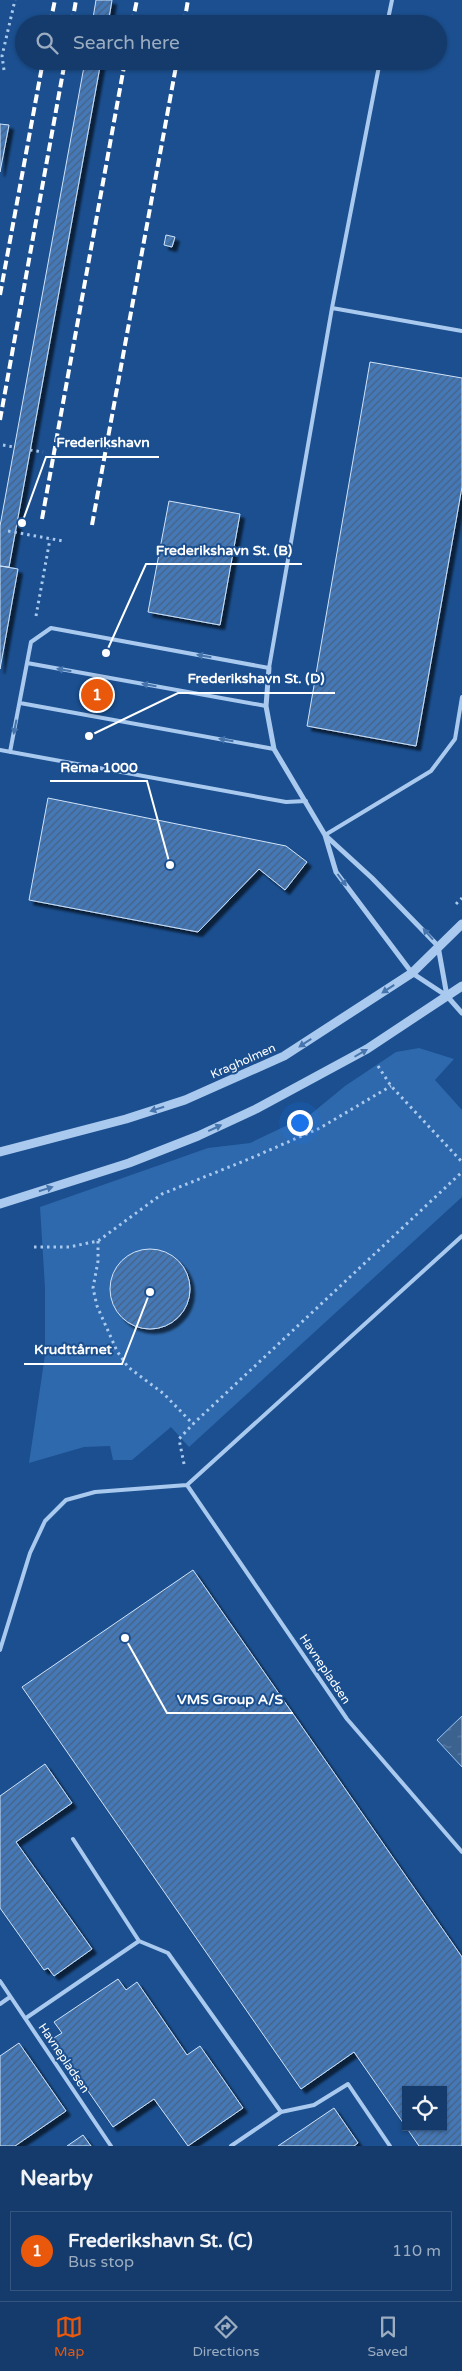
<!DOCTYPE html>
<html lang="en">
<head>
<meta charset="utf-8">
<style>
  :root { --surface:#143b6b; --page:#1d4271; --text:#f1f3f6; --muted:#9dadc1; --line:#33557e; --accent:#ea580c }
  body { margin:0; font-family:"Varela Round",sans-serif; background:var(--page); color:var(--text) }
  .controls { position:absolute; right:15px; bottom:15px; display:grid; overflow:hidden; border-radius:0px; box-shadow:0 1px 4px #0004 }
  .controls button { width:45px; height:45px; display:grid; place-items:center; padding:0; border:0; border-bottom:1px solid var(--line); background:var(--surface); color:var(--text); font:25px sans-serif }
  .you { position:absolute; left:299px; top:1122px; width:18px; height:18px; margin:-12px; border:4px solid #fff; border-radius:50%; background:#1a73e8; box-shadow:0 0 0 8px #1a73e833 }
  .badge { display:grid; place-items:center; width:32px; height:32px; border-radius:50%; background:var(--accent); color:#fff; font-size:16px; font-weight:700 }
  .pin { position:absolute; translate:-50% -50%; border:2px solid #fff; box-shadow:0 1px 5px #0006 }
  .list { margin:0; padding:0; list-style:none }
  h2 { display:flex; justify-content:space-between; align-items:center; height:65px; margin:0; padding:0 20px; font-size:21px }
  h2 small { font-size:16px; font-weight:400; color:var(--muted) }
  .list li { display:grid; grid-template-columns:32px 1fr auto; gap:15px; align-items:center; box-sizing:border-box; height:80px; margin:0 10px 10px; padding:0 10px; border:1px solid var(--line); border-radius:0px }
  .list b { display:block; font-size:19px; white-space:nowrap }
  .list p { margin:0; font-size:16px; white-space:nowrap; color:var(--muted) }
  .list em { font-size:16px; font-style:normal; color:var(--muted) }
  .icon { flex:none; width:28px; height:28px; fill:none; stroke:currentColor; stroke-width:2; stroke-linecap:round; stroke-linejoin:round }
  .map { position:relative; flex:none; width:462px; height:2146px; overflow:hidden }
  .search { position:absolute; background:var(--surface); box-shadow:0 1px 4px #0004; left:15px; right:15px; top:15px; height:55px; display:flex; align-items:center; gap:12px; box-sizing:border-box; padding:0 18px; border-radius:28px; color:var(--muted); font-size:19px }
  .sheet { height:155px; background:var(--surface) }
  nav { display:flex; justify-content:space-around; align-items:center; box-sizing:border-box; height:70px; border-top:1px solid var(--line); background:var(--surface); font-size:14px; color:var(--muted) }
  nav a { display:grid; justify-items:center; gap:2px }
  nav .on { color:var(--accent) }
  .map>svg:first-child { display:block }
  .green { fill:#2e69ad }
  .water { fill:url(#water-ripples); stroke:#9cc4f0 }
  .building { fill:url(#building-hatch); stroke:#cfe3fa; filter:url(#shadow) }
  .lines { fill:none; stroke-linecap:round; stroke-linejoin:round }
  .path { stroke:#a9c9ee; stroke-width:3; stroke-dasharray:2.5 4; stroke-linecap:butt }
  .service { stroke:#a9c9ee; stroke-width:4 }
  .minor { stroke:#a9c9ee; stroke-width:5 }
  .tertiary { stroke:#a9c9ee; stroke-width:9 }
  .rail { stroke:#fff; stroke-width:4; stroke-dasharray:9 4; stroke-linecap:butt }
  .oneway { fill:#4674ac }
  .labels { text-anchor:middle; dominant-baseline:central; stroke-width:4; stroke-linejoin:round; paint-order:stroke }
  .street-label { font-size:12px; fill:#fff; stroke:#1b4f8f }
  .leader { fill:none; stroke:#fff; stroke-width:2 }
  .callout-dot { fill:#fff; stroke:#1b4f8f; stroke-width:2 }
  .callout-label { font-size:14px; text-anchor:middle; font-weight:bold; fill:#fff; stroke:#1b4f8f; stroke-width:4; stroke-linejoin:round; paint-order:stroke }
</style>
</head>
<body>
<div class="map">
<svg width="462" height="2146" viewBox="0 0 462 2146">
  <defs>
    <pattern id="water-ripples" width="26" height="14" patternUnits="userSpaceOnUse" patternTransform="scale(1.25)"><rect width="26" height="14" fill="#3c6290"/><path d="M2 4q2-2 4 0t4 0M15 11q2-2 4 0t4 0" fill="none" stroke="#597aa1"/></pattern>
    <pattern id="building-hatch" width="6" height="6" patternUnits="userSpaceOnUse" patternTransform="scale(1.25)"><rect width="6" height="6" fill="#4478b7"/><path d="M-1 1l2-2M0 6l6-6M5 7l2-2" fill="none" stroke="#486282"/></pattern>
    <filter id="shadow"><feDropShadow dx="4.5" dy="4.5" stdDeviation="1" flood-color="#0009"/></filter>
  </defs>
  <rect width="100%" height="100%" fill="#1b4f8f"/>
  <!-- green -->
  <path class="green" d="M 419,1048 L 454,1059 L 435,1080 L 462,1110 L 462,1197 L 189,1447 L 171,1427 L 132,1460 L 113,1460 L 110,1446 L 84,1447 L 29,1463 L 45,1355 L 45,1288 L 40,1207 L 208,1148 L 250,1143 L 311,1114 L 345,1086 L 396,1052 Z"/>
  <!-- water -->
  <path class="water" d="M 462,1716 L 462,1767 L 437,1740 Z"/>
  <!-- building -->
  <path class="building" d="M 96,0 L 112,0 L 108,24 L 92,24 Z
    M 85,61 L 101,61 L 9,567 L 0,566 L 0,526 Z
    M 0,124 L 9,125 L 0,172 Z
    M 166,235 L 175,237 L 172,247 L 164,245 Z
    M 370,362 L 462,378 L 462,487 L 416,746 L 307,726 Z
    M 169,501 L 240,514 L 220,625 L 148,612 Z
    M 0,566 L 18,569 L 0,669 Z
    M 48,798 L 286,846 L 307,862 L 285,890 L 259,869 L 198,932 L 29,900 Z
    M110 1289a40 40 0 1 1 80 0a40 40 0 1 1-80 0Z
    M 193,1570 L 462,1957 L 462,2146 L 419,2146 L 406,2127 L 443,2127 L 443,2090 L 406,2090 L 406,2127 L 354,2052 L 301,2089 L 22,1687 Z
    M 45,1764 L 72,1803 L 16,1842 L 92,1949 L 54,1976 L 48,1968 L 44,1970 L 0,1908 L 0,1796 Z
    M 118,1979 L 126,1990 L 137,1982 L 187,2055 L 200,2046 L 243,2108 L 188,2146 L 154,2099 L 113,2127 L 52,2039 L 62,2033 L 54,2022 Z
    M 19,2043 L 66,2111 L 15,2146 L 0,2146 L 0,2056 Z
    M 334,2108 L 358,2143 L 354,2146 L 278,2146 Z
    M 83,2135 L 91,2146 L 67,2146 Z"/>
  <g class="lines">
    <!-- path -->
    <path class="path" d="M 4,70 L 2,56 L 15,0
      M 3,445 L 14,447
      M 30,450 L 43,452
      M 8,531 L 63,541
      M 36,616 L 50,539
      M 456,904 L 462,898
      M 378,1066 L 391,1086 L 462,1162
      M 98,1241 L 98,1261 L 93,1288 L 97,1306 L 117,1351 L 128,1367 L 164,1394 L 193,1424
      M 34,1247 L 69,1247 L 98,1241 L 162,1194 L 249,1159 L 320,1128 L 391,1086
      M 184,1464 L 179,1439 L 193,1424 L 462,1172"/>
    <!-- service -->
    <path class="service" d="M 387,24 L 392,0
      M 332,308 L 462,331
      M 27,663 L 266,706
      M 20,703 L 274,749
      M 0,750 L 286,802 L 306,801
      M 10,752 L 31,642 L 51,628 L 269,668 L 332,308 L 380,61
      M 325,835 L 431,771 L 455,739 L 462,697
      M 187,1485 L 347,1719 L 462,1852
      M 0,1650 L 30,1553 L 45,1521 L 66,1500 L 95,1492 L 187,1485 L 462,1236
      M 73,1839 L 139,1941 L 168,1953 L 281,2112
      M 0,1981 L 111,2146
      M 0,2004 L 10,1997
      M 26,2018 L 139,1941
      M 231,2146 L 281,2112 L 314,2105 L 348,2084 L 390,2146"/>
    <!-- minor -->
    <path class="minor" d="M 269,668 L 266,706 L 274,749 L 325,835 L 336,872 L 412,973 L 447,996 L 462,1013
      M 325,835 L 372,878 L 438,946 L 447,996"/>
    <!-- tertiary -->
    <path class="tertiary" d="M 0,1152 L 126,1119 L 185,1100 L 284,1056 L 412,973 L 462,924
      M 0,1204 L 129,1163 L 198,1136 L 256,1109 L 367,1049 L 462,986"/>
    <!-- rail -->
    <path class="rail" d="M 50,24 L 55,0
      M 72,24 L 76,0
      M 132,24 L 137,0
      M 184,24 L 188,0
      M 0,295 L 43,61
      M 0,420 L 65,61
      M 42,519 L 125,61
      M 92,525 L 177,61"/>
  </g>
  <!-- one-way arrows -->
  <defs><path id="oneway-solid" d="M-6-.8H1V-3.2L6.5 0L1 3.2V.8H-6Z" transform="scale(1.25)"/></defs>
  <g class="oneway">
    <use href="#oneway-solid" transform="translate(204 656) rotate(-170)"/>
    <use href="#oneway-solid" transform="translate(64 670) rotate(-170)"/>
    <use href="#oneway-solid" transform="translate(149 685) rotate(-170)"/>
    <use href="#oneway-solid" transform="translate(15 727) rotate(101)"/>
    <use href="#oneway-solid" transform="translate(226 740) rotate(-170)"/>
    <use href="#oneway-solid" transform="translate(342 880) rotate(53)"/>
    <use href="#oneway-solid" transform="translate(428 934) rotate(-132)"/>
    <use href="#oneway-solid" transform="translate(388 989) rotate(147)"/>
    <use href="#oneway-solid" transform="translate(305 1043) rotate(147)"/>
    <use href="#oneway-solid" transform="translate(361 1053) rotate(-30)"/>
    <use href="#oneway-solid" transform="translate(157 1109) rotate(162)"/>
    <use href="#oneway-solid" transform="translate(215 1128) rotate(-25)"/>
    <use href="#oneway-solid" transform="translate(46 1189) rotate(-18)"/>
  </g>
  <g class="labels">
    <!-- street labels -->
    <g class="street-label">
      <text transform="translate(243 1061) rotate(-24)">Kragholmen</text>
      <text transform="translate(325 1669) rotate(56)">Havnepladsen</text>
      <text transform="translate(64 2058) rotate(56)">Havnepladsen</text>
    </g>
  </g>
  <!-- callouts -->
  <path class="leader" d="M22 523L46 457H159M106 653L146 564H302M89 736L178 693H335M170 865L147 781H50M150 1292L122 1364H24M125 1638L167 1713H293"/>
  <g class="callout-dot">
    <circle cx="22" cy="523" r="5"/>
    <circle cx="106" cy="653" r="5"/>
    <circle cx="89" cy="736" r="5"/>
    <circle cx="170" cy="865" r="5"/>
    <circle cx="150" cy="1292" r="5"/>
    <circle cx="125" cy="1638" r="5"/>
  </g>
  <g class="callout-label">
    <text x="103" y="447">Frederikshavn</text>
    <text x="224" y="555">Frederikshavn St. (B)</text>
    <text x="256" y="683">Frederikshavn St. (D)</text>
    <text x="99" y="772">Rema 1000</text>
    <text x="73" y="1354">Krudttårnet</text>
    <text x="230" y="1704">VMS Group A/S</text>
  </g>
</svg>
<div class="controls">
<button><svg class="icon" aria-label="locate" viewBox="0 0 24 24"><circle cx="12" cy="12" r="6"/><path d="M12 2v4M12 18v4M2 12h4M18 12h4"/></svg></button>
</div>
<div class="you"></div>
<div class="pin badge" style="left:97px;top:695px">1</div>
<div class="search"><svg class="icon" aria-label="search" viewBox="0 0 24 24"><circle cx="10" cy="10" r="6"/><path d="M15 15l6 6"/></svg>Search here</div>
</div>
<section class="sheet">
<h2>Nearby<small></small></h2>
<ul class="list">
<li><span class="badge">1</span><div><b>Frederikshavn St. (C)</b><p>Bus stop</p></div><em>110 m</em></li>
</ul>
</section>
<nav>
<a class="on"><svg class="icon" aria-label="map" viewBox="0 0 24 24"><path d="M3 6l6-2 6 2 6-2v14l-6 2-6-2-6 2zM9 4v14M15 6v14"/></svg>Map</a>
<a><svg class="icon" aria-label="directions" viewBox="0 0 24 24"><path d="M12 3l9 9-9 9-9-9zM9 14v-3h6M13 9l2 2-2 2"/></svg>Directions</a>
<a><svg class="icon" aria-label="saved" viewBox="0 0 24 24"><path d="M7 4h10v16l-5-4-5 4z"/></svg>Saved</a>
</nav>
</body>
</html>
